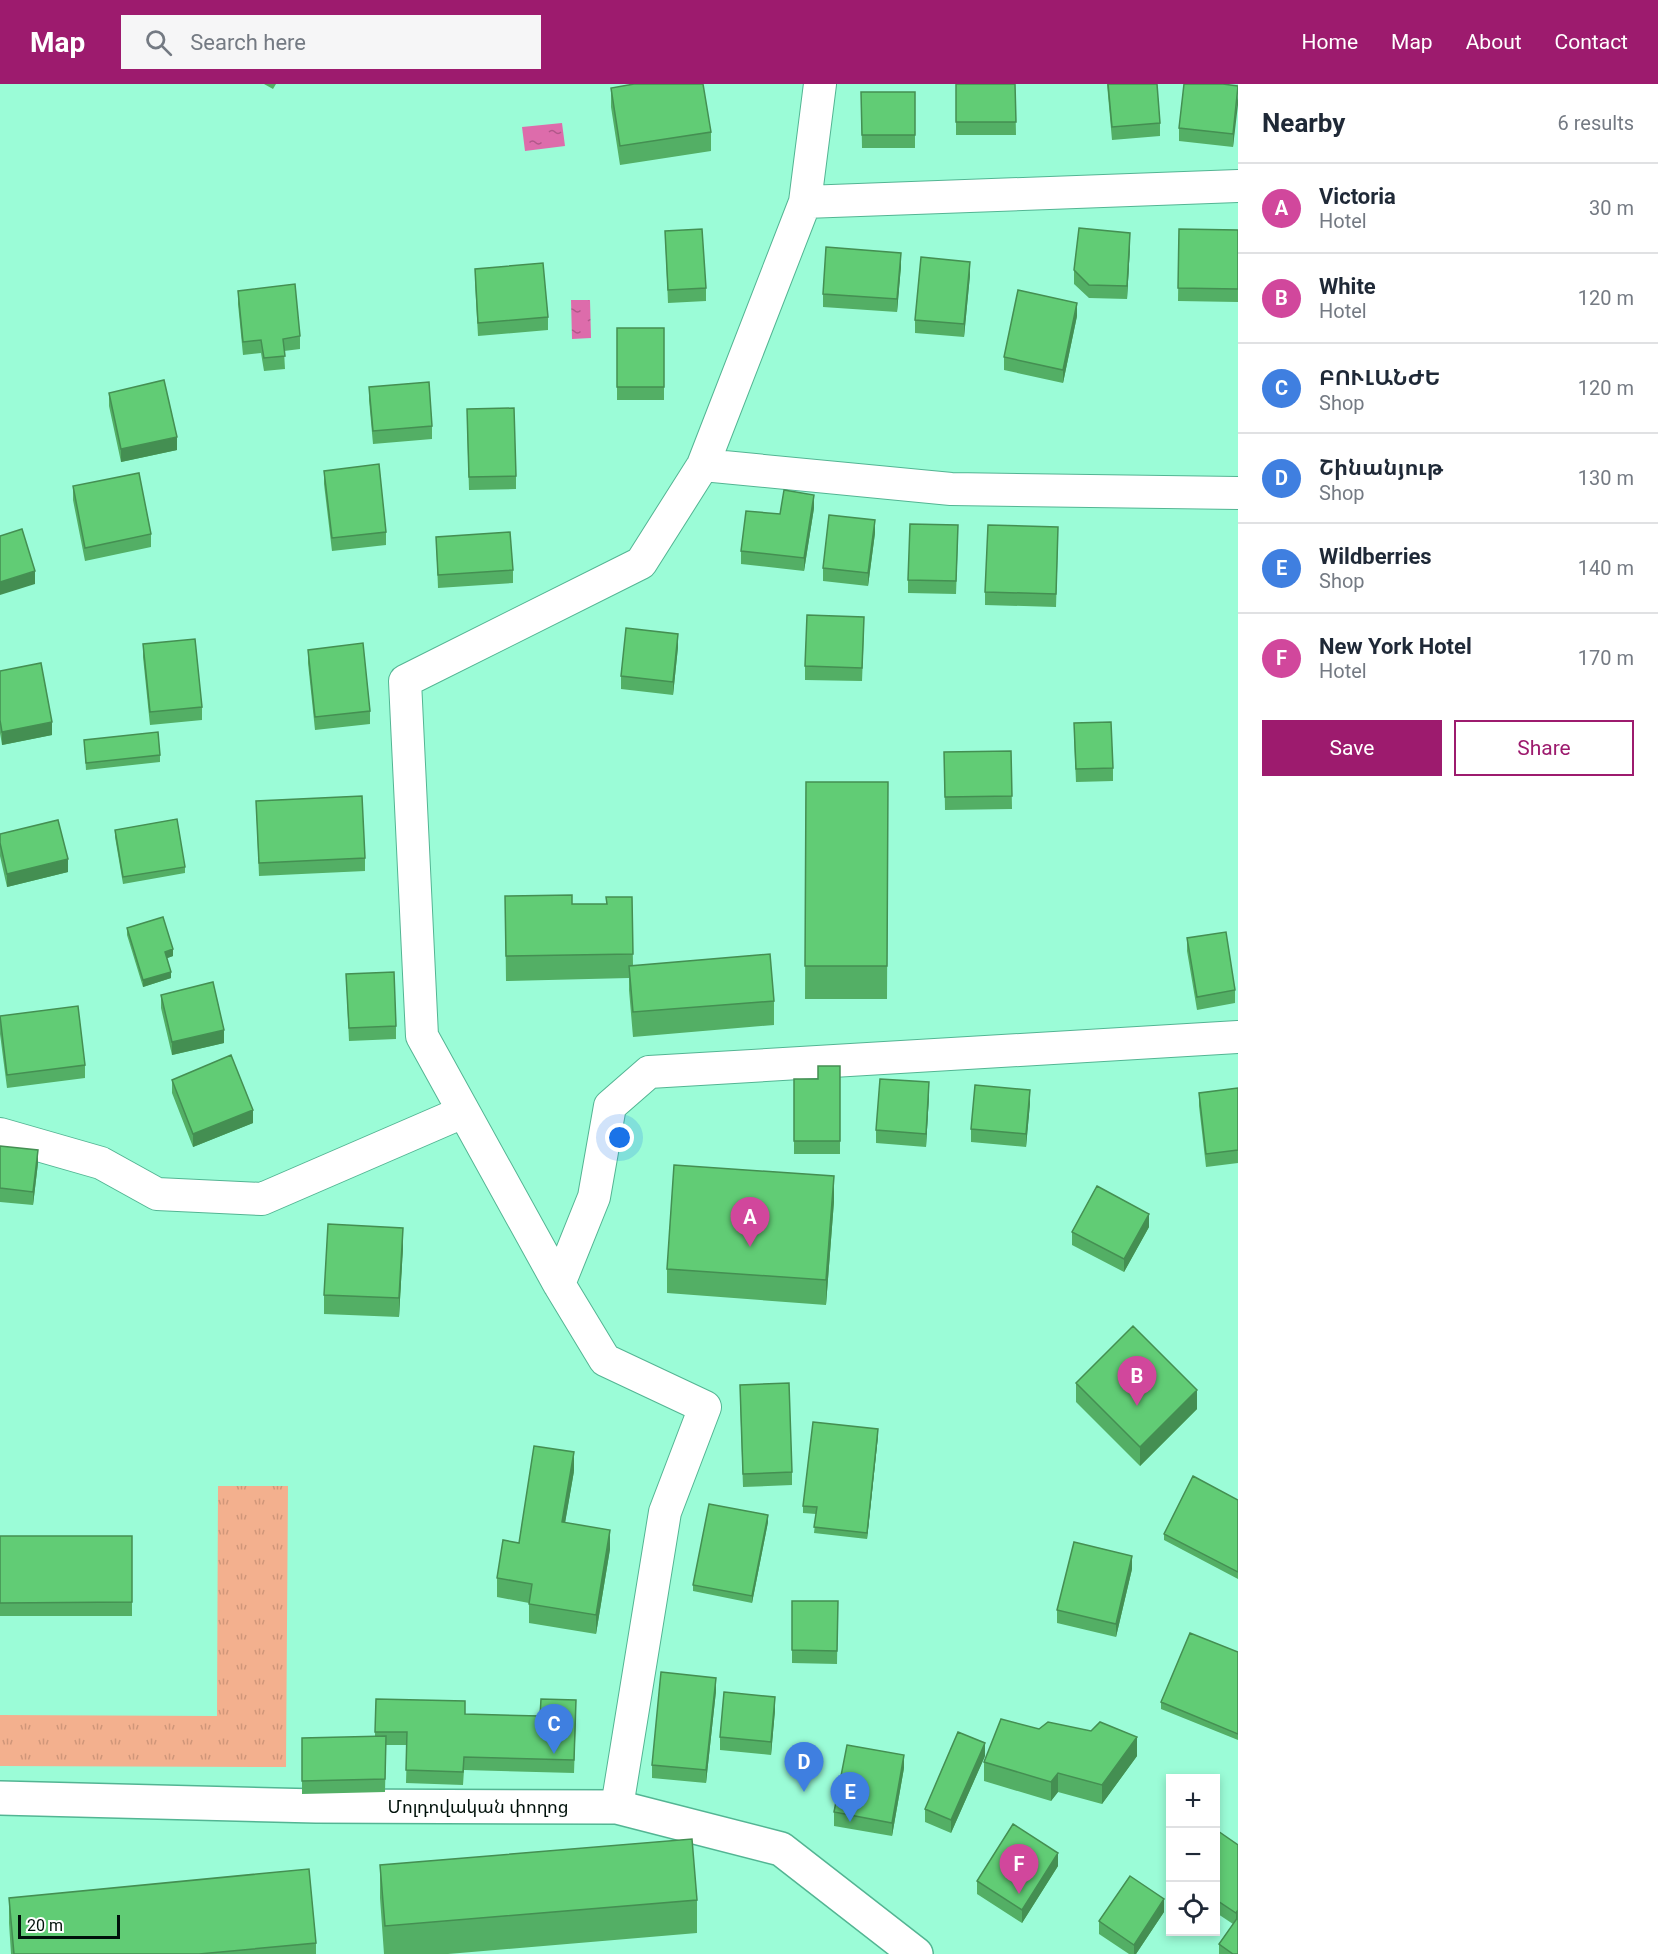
<!DOCTYPE html>
<html lang="en">
<head>
<meta charset="utf-8">
<style>
  :root { --surface:#fff; --page:#f6f6f7; --text:#1f2937; --muted:#747a83; --line:#e0e1e3; --accent:#9d1b6e }
  body { margin:0; font-family:Roboto,"Noto Sans Armenian",sans-serif; background:var(--page); color:var(--text) }
  .controls { position:absolute; right:18px; bottom:18px; display:grid; overflow:hidden; border-radius:0px; box-shadow:0 3px 9px #0003 }
  .controls button { width:54px; height:54px; display:grid; place-items:center; padding:0; border:0; border-bottom:2px solid var(--line); background:var(--surface); color:var(--text); font:30px sans-serif }
  .scale { position:absolute; left:18px; bottom:15px; width:102px; box-sizing:border-box; padding-left:6px; border:3px solid #00110a; border-top:0; font-size:16px; line-height:21px; white-space:nowrap; color:#00110a; -webkit-text-stroke:4px #fff; paint-order:stroke }
  .you { position:absolute; left:620px; top:1054px; width:21px; height:21px; margin:-15px; border:4px solid #fff; border-radius:50%; background:#1a73e8; box-shadow:0 0 0 9px #1a73e833 }
  .badge { display:grid; place-items:center; width:39px; height:39px; border-radius:50%; background:var(--accent); color:#fff; font-size:20px; font-weight:700 }
  .pin { position:absolute; translate:-50% -50px; filter:drop-shadow(0 2px 3px #0008) }
  .pin::after { content:''; position:absolute; top:32px; width:21px; height:18px; background:inherit; clip-path:polygon(0 0,100% 0,50% 100%) }
  .list { margin:0; padding:0; list-style:none }
  h2 { display:flex; justify-content:space-between; align-items:center; height:78px; margin:0; padding:0 24px; font-size:26px }
  h2 small { font-size:20px; font-weight:400; color:var(--muted) }
  .list li { display:grid; grid-template-columns:39px 1fr auto; gap:18px; align-items:center; box-sizing:border-box; height:90px; padding:0 24px; border-top:2px solid var(--line) }
  .list b { display:block; font-size:22px; white-space:nowrap }
  .list p { margin:0; font-size:20px; white-space:nowrap; color:var(--muted) }
  .list em { font-size:20px; font-style:normal; color:var(--muted) }
  .actions { display:flex; gap:12px; padding:18px 24px }
  .actions a { flex:1; padding:14px 0; border:2px solid var(--accent); border-radius:0px; text-align:center; font-size:21px; color:var(--accent) }
  .actions .main { background:var(--accent); color:#fff }
  .icon { flex:none; width:33px; height:33px; fill:none; stroke:currentColor; stroke-width:2; stroke-linecap:round; stroke-linejoin:round }
  .map { position:relative; flex:none; width:1238px; height:1870px; overflow:hidden }
  header { display:flex; align-items:center; gap:36px; box-sizing:border-box; height:84px; padding:0 30px; background:var(--accent); color:#fff }
  header strong { font-size:28px }
  nav { display:flex; gap:33px; margin-inline-start:auto; font-size:21px }
  .search { width:420px; height:54px; background:var(--page); display:flex; align-items:center; gap:15px; box-sizing:border-box; padding:0 21px; border-radius:0px; color:var(--muted); font-size:22px }
  main { display:flex }
  aside { flex:1; background:var(--surface) }
  .map>svg:first-child { display:block }
  .grass { fill:url(#grass-tufts) }
  .water { fill:url(#water-ripples) }
  .lines { fill:none; stroke-linecap:round; stroke-linejoin:round }
  .street-casing { stroke:#53b593; stroke-width:34 }
  .secondary-casing { stroke:#53b593; stroke-width:36 }
  .street { stroke:#fff; stroke-width:32 }
  .secondary { stroke:#fff; stroke-width:33 }
  .wall { fill:#53af65 }
  .shaded-wall { fill:#448f52 }
  .building { fill:#61cc75; stroke:#448f52; stroke-width:1.5 }
  .labels { text-anchor:middle; dominant-baseline:central; stroke-width:4.5; stroke-linejoin:round; paint-order:stroke }
  .street-label { font-size:18px; fill:#00110a; stroke:#fff }
</style>
</head>
<body>
<header>
<strong>Map</strong>
<div class="search"><svg class="icon" aria-label="search" viewBox="0 0 24 24"><circle cx="10" cy="10" r="6"/><path d="M15 15l6 6"/></svg>Search here</div>
<nav><a>Home</a><a>Map</a><a>About</a><a>Contact</a></nav>
</header>
<main>
<div class="map">
<svg width="1238" height="1870" viewBox="0 0 1238 1870">
  <defs>
    <pattern id="grass-tufts" width="24" height="20" patternUnits="userSpaceOnUse" patternTransform="scale(1.5)"><rect width="24" height="20" fill="#f3b08e"/><path d="M3 7l-1-3M5 7V3M7 7l1-3M15 17l-1-3M17 17v-4M19 17l1-3" fill="none" stroke="#cf9679"/></pattern>
    <pattern id="water-ripples" width="26" height="14" patternUnits="userSpaceOnUse" patternTransform="scale(1.5)"><rect width="26" height="14" fill="#dd6cab"/><path d="M2 4q2-2 4 0t4 0M15 11q2-2 4 0t4 0" fill="none" stroke="#b15789"/></pattern>
  </defs>
  <rect width="100%" height="100%" fill="#9bfcd7"/>
  <!-- grass -->
  <path class="grass" d="M 218,1402 L 288,1402 L 286,1683 L 0,1682 L 0,1631 L 217,1632 Z"/>
  <!-- water -->
  <path class="water" d="M 562,39 L 565,62 L 525,67 L 522,43 Z
    M 571,216 L 590,216 L 591,254 L 572,255 Z"/>
  <g class="lines">
    <defs>
      <path id="street" d="M 805,118 L 1238,102
        M 703,381 L 951,405 L 1238,409
        M 0,1050 L 101,1079 L 157,1110 L 262,1115 L 463,1028
        M 559,1200 L 594,1113 L 610,1022 L 649,988 L 1238,953
        M 617,1723 L 665,1428 L 705,1323 L 605,1276 L 559,1200 L 422,952 L 405,597 L 641,479 L 703,381 L 805,118 L 820,0"/>
      <path id="secondary" d="M 0,1714 L 316,1722 L 617,1723 L 781,1765 L 916,1870"/>
    </defs>
    <!-- street casing -->
    <use href="#street" class="street-casing"/>
    <!-- secondary casing -->
    <use href="#secondary" class="secondary-casing"/>
    <!-- street -->
    <use href="#street" class="street"/>
    <!-- secondary -->
    <use href="#secondary" class="secondary"/>
  </g>
  <!-- wall -->
  <path class="wall" d="M 264,0 L 276,0 L 273,5 Z
    M 956,0 L 1015,0 L 1016,51 L 956,51 Z
    M 1107,0 L 1157,0 L 1160,39 L 1160,52 L 1112,56 Z
    M 1238,2 L 1233,63 L 1179,57 L 1179,44 Z
    M 611,4 L 711,48 L 711,67 L 620,81 L 611,23 Z
    M 861,8 L 915,8 L 915,64 L 862,64 Z
    M 1179,145 L 1238,146 L 1238,218 L 1178,217 Z
    M 665,147 L 706,204 L 706,217 L 668,219 Z
    M 1130,162 L 1127,215 L 1089,214 L 1074,200 L 1074,186 Z
    M 901,182 L 897,228 L 823,223 L 823,210 Z
    M 475,185 L 548,233 L 548,246 L 478,252 L 475,198 Z
    M 970,191 L 964,253 L 915,249 L 915,236 Z
    M 238,207 L 300,252 L 300,265 L 284,267 L 285,285 L 264,287 L 261,269 L 243,271 L 238,220 Z
    M 1077,232 L 1063,299 L 1004,286 L 1004,273 Z
    M 617,244 L 664,244 L 664,316 L 617,316 Z
    M 369,303 L 432,342 L 432,355 L 373,360 L 369,316 Z
    M 109,309 L 177,366 L 121,378 L 109,322 Z
    M 467,338 L 516,392 L 516,405 L 469,406 Z
    M 324,387 L 386,448 L 386,461 L 332,467 L 324,400 Z
    M 73,402 L 151,450 L 151,463 L 85,477 L 73,416 Z
    M 814,424 L 804,487 L 741,480 L 741,467 Z
    M 875,449 L 868,502 L 823,497 L 823,484 Z
    M 436,453 L 513,486 L 513,499 L 438,504 Z
    M 958,454 L 956,510 L 908,509 L 908,496 Z
    M 1058,456 L 1056,523 L 985,521 L 985,508 Z
    M 864,546 L 862,597 L 805,596 L 805,582 Z
    M 143,560 L 202,623 L 202,636 L 150,641 L 143,573 Z
    M 678,563 L 673,611 L 621,605 L 621,592 Z
    M 308,566 L 370,627 L 370,640 L 315,646 L 308,579 Z
    M 0,587 L 52,651 L 2,661 L 0,649 Z
    M 1074,652 L 1113,684 L 1113,697 L 1076,698 Z
    M 84,656 L 160,671 L 160,678 L 86,686 Z
    M 1011,667 L 1012,725 L 945,726 L 944,668 Z
    M 806,698 L 888,698 L 887,915 L 805,915 Z
    M 256,717 L 365,774 L 365,787 L 259,792 Z
    M 115,746 L 185,783 L 185,789 L 123,800 L 115,753 Z
    M 0,750 L 68,788 L 7,803 L 0,772 Z
    M 505,812 L 572,820 L 606,820 L 632,813 L 633,882 L 774,917 L 774,941 L 633,953 L 629,906 L 629,894 L 506,897 Z
    M 127,844 L 173,872 L 167,874 L 171,894 L 143,903 L 127,851 Z
    M 1187,854 L 1235,906 L 1235,919 L 1197,926 L 1187,867 Z
    M 346,890 L 396,942 L 396,955 L 349,957 Z
    M 161,911 L 224,959 L 172,971 L 161,924 Z
    M 0,932 L 85,981 L 85,994 L 7,1004 L 0,950 Z
    M 840,982 L 840,1070 L 794,1070 L 794,995 L 818,995 Z
    M 172,996 L 253,1039 L 193,1063 L 172,1009 Z
    M 1238,1004 L 1238,1079 L 1206,1083 L 1199,1022 L 1199,1009 Z
    M 929,1011 L 926,1063 L 876,1059 L 876,1046 Z
    M 1030,1019 L 1026,1063 L 971,1058 L 971,1045 Z
    M 0,1062 L 38,1079 L 33,1121 L 0,1118 Z
    M 834,1117 L 826,1221 L 667,1209 L 667,1185 Z
    M 1149,1143 L 1124,1188 L 1072,1161 L 1072,1148 Z
    M 403,1163 L 399,1233 L 324,1230 L 324,1211 Z
    M 1076,1299 L 1197,1325 L 1140,1382 L 1076,1318 Z
    M 740,1314 L 792,1388 L 792,1401 L 743,1403 Z
    M 878,1352 L 867,1455 L 814,1449 L 816,1430 L 803,1429 L 803,1422 Z
    M 574,1387 L 565,1438 L 610,1465 L 596,1550 L 529,1539 L 529,1519 L 497,1513 L 497,1494 L 519,1459 Z
    M 1238,1416 L 1238,1495 L 1164,1456 L 1164,1450 Z
    M 768,1438 L 752,1519 L 693,1507 L 693,1501 Z
    M 0,1452 L 132,1452 L 132,1532 L 0,1532 Z
    M 1132,1485 L 1116,1553 L 1057,1539 L 1057,1526 Z
    M 792,1517 L 838,1517 L 837,1580 L 792,1579 Z
    M 1238,1568 L 1238,1656 L 1161,1625 L 1161,1618 Z
    M 716,1607 L 706,1699 L 652,1694 L 652,1681 Z
    M 775,1626 L 771,1671 L 720,1666 L 720,1653 Z
    M 576,1629 L 574,1689 L 464,1686 L 463,1701 L 406,1699 L 407,1661 L 386,1661 L 385,1708 L 302,1710 L 302,1654 L 375,1653 L 375,1648 L 465,1630 L 540,1632 Z
    M 985,1672 L 951,1749 L 925,1738 L 925,1725 Z
    M 1137,1672 L 1102,1720 L 1058,1708 L 1051,1717 L 984,1697 L 984,1678 Z
    M 904,1684 L 892,1752 L 834,1742 L 834,1728 Z
    M 1215,1751 L 1238,1761 L 1238,1870 L 1219,1870 L 1219,1860 L 1233,1840 L 1215,1828 Z
    M 380,1781 L 697,1816 L 697,1849 L 448,1870 L 384,1870 L 380,1814 Z
    M 1058,1782 L 1022,1839 L 977,1810 L 977,1797 Z
    M 9,1814 L 316,1859 L 316,1870 L 11,1870 L 9,1839 Z
    M 1164,1828 L 1136,1870 L 1129,1870 L 1099,1850 L 1099,1837 Z"/>
  <!-- shaded-wall -->
  <path class="shaded-wall" d="M 1238,8 L 1238,21 L 1233,63 L 1233,50 Z
    M 1130,149 L 1130,162 L 1127,215 L 1127,202 Z
    M 901,169 L 901,182 L 897,228 L 897,215 Z
    M 970,178 L 970,191 L 964,253 L 964,240 Z
    M 1077,219 L 1077,232 L 1063,299 L 1063,286 Z
    M 177,353 L 177,366 L 121,378 L 121,365 Z
    M 814,411 L 814,424 L 804,487 L 804,474 Z
    M 875,436 L 875,449 L 868,502 L 868,489 Z
    M 35,487 L 35,500 L 0,511 L 0,498 Z
    M 678,550 L 678,563 L 673,611 L 673,598 Z
    M 52,638 L 52,651 L 2,661 L 2,648 Z
    M 68,775 L 68,788 L 7,803 L 7,790 Z
    M 173,865 L 173,872 L 165,875 L 165,868 Z
    M 171,888 L 171,894 L 143,903 L 143,896 Z
    M 224,946 L 224,959 L 172,971 L 172,958 Z
    M 929,998 L 929,1011 L 926,1063 L 926,1050 Z
    M 1030,1006 L 1030,1019 L 1026,1063 L 1026,1050 Z
    M 253,1026 L 253,1039 L 193,1063 L 193,1050 Z
    M 38,1066 L 38,1079 L 33,1121 L 33,1108 Z
    M 834,1092 L 834,1117 L 826,1221 L 826,1196 Z
    M 1149,1130 L 1149,1143 L 1124,1188 L 1124,1175 Z
    M 403,1144 L 403,1163 L 399,1233 L 399,1214 Z
    M 1197,1306 L 1197,1325 L 1140,1382 L 1140,1363 Z
    M 878,1345 L 878,1352 L 867,1455 L 867,1449 Z
    M 574,1368 L 574,1387 L 562,1457 L 562,1438 Z
    M 768,1431 L 768,1438 L 752,1519 L 752,1512 Z
    M 610,1446 L 610,1465 L 596,1550 L 596,1531 Z
    M 1132,1472 L 1132,1485 L 1116,1553 L 1116,1540 Z
    M 716,1594 L 716,1607 L 706,1699 L 706,1686 Z
    M 775,1613 L 775,1626 L 771,1671 L 771,1658 Z
    M 1137,1653 L 1137,1672 L 1102,1720 L 1102,1701 Z
    M 985,1659 L 985,1672 L 951,1749 L 951,1736 Z
    M 904,1671 L 904,1684 L 892,1752 L 892,1739 Z
    M 1058,1689 L 1058,1708 L 1051,1717 L 1051,1698 Z
    M 1058,1769 L 1058,1782 L 1022,1839 L 1022,1826 Z
    M 1164,1815 L 1164,1828 L 1136,1870 L 1134,1870 L 1134,1861 Z
    M 1238,1826 L 1238,1839 L 1236,1842 L 1236,1829 Z"/>
  <!-- building -->
  <path class="building" d="M 634,0 L 703,0 L 711,48 L 620,62 L 611,4 Z
    M 956,0 L 1015,0 L 1016,38 L 956,38 Z
    M 1108,0 L 1157,0 L 1160,39 L 1112,43 Z
    M 1184,0 L 1223,0 L 1238,2 L 1233,50 L 1179,44 Z
    M 861,8 L 915,8 L 915,51 L 862,51 Z
    M 1079,144 L 1130,149 L 1127,202 L 1089,201 L 1074,186 Z
    M 702,145 L 706,204 L 668,206 L 665,147 Z
    M 1179,145 L 1238,146 L 1238,205 L 1178,204 Z
    M 826,163 L 901,169 L 897,215 L 823,210 Z
    M 921,173 L 970,178 L 964,240 L 915,236 Z
    M 543,179 L 548,233 L 478,239 L 475,185 Z
    M 295,200 L 300,252 L 283,255 L 285,272 L 264,274 L 261,256 L 243,258 L 238,207 Z
    M 1018,206 L 1077,219 L 1063,286 L 1004,273 Z
    M 617,244 L 664,244 L 664,303 L 617,303 Z
    M 164,296 L 177,353 L 121,365 L 109,309 Z
    M 429,298 L 432,342 L 373,347 L 369,303 Z
    M 514,324 L 516,392 L 469,393 L 467,325 Z
    M 379,380 L 386,448 L 332,454 L 324,387 Z
    M 139,389 L 151,450 L 85,464 L 73,402 Z
    M 784,406 L 814,411 L 804,474 L 741,467 L 746,427 L 780,430 Z
    M 829,431 L 875,436 L 868,489 L 823,484 Z
    M 910,440 L 958,441 L 956,497 L 908,496 Z
    M 988,441 L 1058,443 L 1056,510 L 985,508 Z
    M 22,445 L 35,487 L 0,498 L 0,452 Z
    M 510,448 L 513,486 L 438,491 L 436,453 Z
    M 807,531 L 864,533 L 862,584 L 805,582 Z
    M 626,544 L 678,550 L 673,598 L 621,592 Z
    M 195,555 L 202,623 L 150,628 L 143,560 Z
    M 363,559 L 370,627 L 315,633 L 308,566 Z
    M 41,579 L 52,638 L 2,648 L 0,636 L 0,587 Z
    M 1111,638 L 1113,684 L 1076,685 L 1074,639 Z
    M 158,648 L 160,671 L 86,679 L 84,656 Z
    M 1011,667 L 1012,712 L 945,713 L 944,668 Z
    M 806,698 L 888,698 L 887,882 L 805,882 Z
    M 362,712 L 365,774 L 259,779 L 256,717 Z
    M 177,735 L 185,783 L 123,793 L 115,746 Z
    M 58,736 L 68,775 L 7,790 L 0,759 L 0,750 Z
    M 572,811 L 572,820 L 607,820 L 606,813 L 632,813 L 633,870 L 506,872 L 505,812 Z
    M 163,833 L 173,865 L 165,868 L 171,888 L 143,896 L 127,844 Z
    M 1226,848 L 1235,906 L 1197,913 L 1187,854 Z
    M 770,870 L 774,917 L 633,928 L 629,882 Z
    M 394,888 L 396,942 L 349,944 L 346,890 Z
    M 213,898 L 224,946 L 172,958 L 161,911 Z
    M 78,922 L 85,981 L 7,991 L 0,932 Z
    M 231,971 L 253,1026 L 193,1050 L 172,996 Z
    M 818,982 L 840,982 L 840,1057 L 794,1057 L 794,995 L 818,995 Z
    M 880,995 L 929,998 L 926,1050 L 876,1046 Z
    M 975,1001 L 1030,1006 L 1026,1050 L 971,1045 Z
    M 1238,1004 L 1238,1066 L 1206,1070 L 1199,1009 Z
    M 0,1062 L 38,1066 L 33,1108 L 0,1104 Z
    M 674,1081 L 834,1092 L 826,1196 L 667,1185 Z
    M 1097,1102 L 1149,1130 L 1124,1175 L 1072,1148 Z
    M 328,1140 L 403,1144 L 399,1214 L 324,1211 Z
    M 1133,1242 L 1197,1306 L 1140,1363 L 1076,1299 Z
    M 789,1299 L 792,1388 L 743,1390 L 740,1301 Z
    M 813,1338 L 878,1345 L 867,1449 L 814,1443 L 817,1423 L 803,1422 Z
    M 534,1362 L 574,1368 L 562,1438 L 610,1446 L 596,1531 L 529,1520 L 532,1500 L 497,1494 L 503,1456 L 519,1459 Z
    M 1193,1392 L 1238,1416 L 1238,1488 L 1164,1450 Z
    M 709,1420 L 768,1431 L 752,1512 L 693,1501 Z
    M 0,1452 L 132,1452 L 132,1518 L 0,1519 Z
    M 1074,1458 L 1132,1472 L 1116,1540 L 1057,1526 Z
    M 792,1517 L 838,1517 L 837,1567 L 792,1566 Z
    M 1190,1549 L 1238,1568 L 1238,1650 L 1161,1618 Z
    M 661,1588 L 716,1594 L 706,1686 L 652,1681 Z
    M 724,1608 L 775,1613 L 771,1658 L 720,1653 Z
    M 376,1615 L 465,1617 L 465,1630 L 540,1632 L 541,1615 L 576,1616 L 574,1676 L 464,1673 L 463,1688 L 406,1686 L 407,1648 L 375,1648 Z
    M 1001,1635 L 1039,1645 L 1048,1638 L 1091,1647 L 1100,1638 L 1137,1653 L 1102,1701 L 1058,1689 L 1051,1698 L 984,1678 Z
    M 958,1648 L 985,1659 L 951,1736 L 925,1725 Z
    M 386,1652 L 385,1695 L 302,1697 L 302,1654 Z
    M 847,1661 L 904,1671 L 892,1739 L 834,1728 Z
    M 1013,1740 L 1058,1769 L 1022,1826 L 977,1797 Z
    M 1218,1747 L 1238,1761 L 1238,1826 L 1236,1829 L 1215,1815 L 1215,1751 Z
    M 692,1755 L 697,1816 L 385,1842 L 380,1781 Z
    M 309,1785 L 316,1859 L 199,1870 L 14,1870 L 9,1814 Z
    M 1130,1792 L 1164,1815 L 1134,1861 L 1099,1837 Z
    M 1238,1833 L 1238,1870 L 1233,1870 L 1219,1860 Z"/>
  <g class="labels">
    <!-- street labels -->
    <g class="street-label">
      <text x="478" y="1722">Մոլդովական փողոց</text>
    </g>
  </g>
</svg>
<div class="controls">
<button>+</button>
<button>−</button>
<button><svg class="icon" aria-label="locate" viewBox="0 0 24 24"><circle cx="12" cy="12" r="6"/><path d="M12 2v4M12 18v4M2 12h4M18 12h4"/></svg></button>
</div>
<div class="scale">20 m</div>
<div class="you"></div>
<div class="pin badge" style="left:750px;top:1163px;background:#d1479c">A</div>
<div class="pin badge" style="left:1137px;top:1322px;background:#d1479c">B</div>
<div class="pin badge" style="left:554px;top:1670px;background:#3f7fe0">C</div>
<div class="pin badge" style="left:804px;top:1708px;background:#3f7fe0">D</div>
<div class="pin badge" style="left:850px;top:1738px;background:#3f7fe0">E</div>
<div class="pin badge" style="left:1019px;top:1810px;background:#d1479c">F</div>
</div>
<aside>
<h2>Nearby<small>6 results</small></h2>
<ul class="list">
<li><span class="badge" style="background:#d1479c">A</span><div><b>Victoria</b><p>Hotel</p></div><em>30 m</em></li>
<li><span class="badge" style="background:#d1479c">B</span><div><b>White</b><p>Hotel</p></div><em>120 m</em></li>
<li><span class="badge" style="background:#3f7fe0">C</span><div><b>ԲՈՒԼԱՆԺԵ</b><p>Shop</p></div><em>120 m</em></li>
<li><span class="badge" style="background:#3f7fe0">D</span><div><b>Շինանյութ</b><p>Shop</p></div><em>130 m</em></li>
<li><span class="badge" style="background:#3f7fe0">E</span><div><b>Wildberries</b><p>Shop</p></div><em>140 m</em></li>
<li><span class="badge" style="background:#d1479c">F</span><div><b>New York Hotel</b><p>Hotel</p></div><em>170 m</em></li>
</ul>
<div class="actions"><a class="main">Save</a><a>Share</a></div>
</aside>
</main>
</body>
</html>
